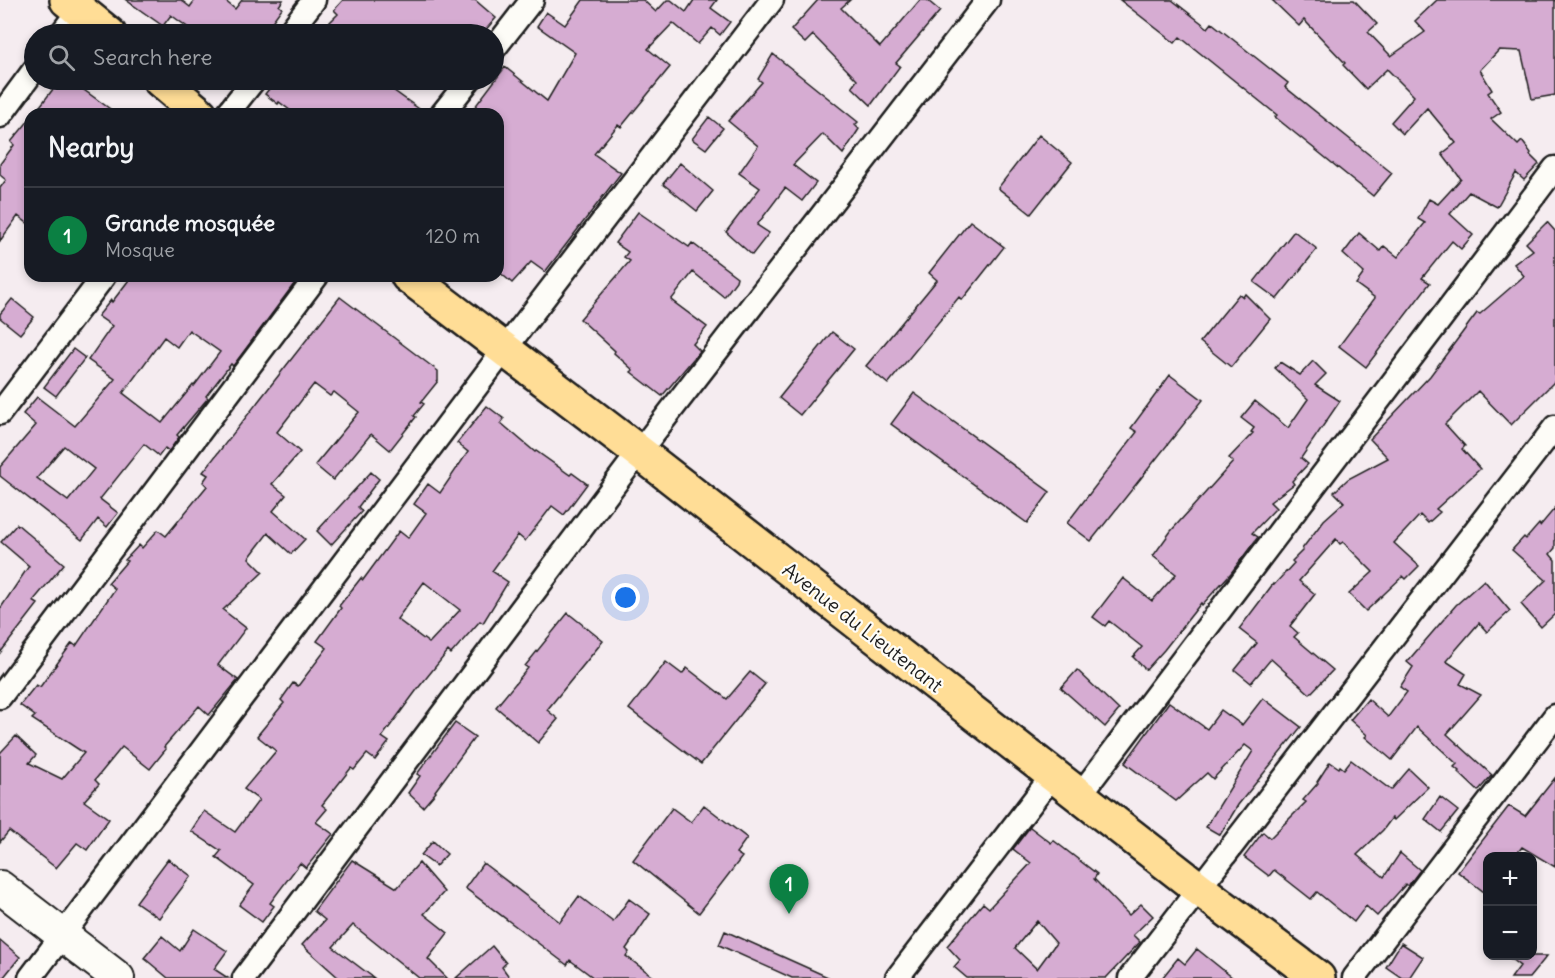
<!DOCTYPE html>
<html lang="en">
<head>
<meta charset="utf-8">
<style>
  :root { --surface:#171b24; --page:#242831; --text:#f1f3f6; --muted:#9ea1a6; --line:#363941; --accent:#0b8043 }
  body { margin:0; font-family:Delius,sans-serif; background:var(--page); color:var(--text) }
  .controls { position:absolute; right:18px; bottom:18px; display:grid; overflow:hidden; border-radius:12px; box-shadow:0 3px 9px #0003 }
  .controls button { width:54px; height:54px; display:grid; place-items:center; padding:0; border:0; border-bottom:2px solid var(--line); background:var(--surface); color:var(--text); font:30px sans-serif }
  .you { position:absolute; left:626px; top:598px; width:21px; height:21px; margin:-15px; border:4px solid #fff; border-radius:50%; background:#1a73e8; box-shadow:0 0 0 9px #1a73e833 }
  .badge { display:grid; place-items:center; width:39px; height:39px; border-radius:50%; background:var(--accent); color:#fff; font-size:20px; font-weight:700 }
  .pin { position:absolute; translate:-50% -50px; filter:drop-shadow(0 2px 3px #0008) }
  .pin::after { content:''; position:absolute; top:32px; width:21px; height:18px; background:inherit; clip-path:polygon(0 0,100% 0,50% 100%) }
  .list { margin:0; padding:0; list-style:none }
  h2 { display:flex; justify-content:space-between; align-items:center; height:78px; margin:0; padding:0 24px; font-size:26px }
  h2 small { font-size:20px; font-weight:400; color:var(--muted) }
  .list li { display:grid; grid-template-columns:39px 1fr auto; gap:18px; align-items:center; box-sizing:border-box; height:96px; padding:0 24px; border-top:2px solid var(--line) }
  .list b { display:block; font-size:22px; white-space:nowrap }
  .list p { margin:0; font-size:20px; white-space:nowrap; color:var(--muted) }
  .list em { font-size:20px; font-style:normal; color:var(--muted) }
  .icon { flex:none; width:33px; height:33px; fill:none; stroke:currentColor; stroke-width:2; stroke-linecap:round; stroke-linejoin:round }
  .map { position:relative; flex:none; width:1555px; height:978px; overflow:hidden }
  .search { position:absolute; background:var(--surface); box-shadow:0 3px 9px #0003; left:24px; top:24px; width:480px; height:66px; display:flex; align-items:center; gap:15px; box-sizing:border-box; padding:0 21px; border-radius:33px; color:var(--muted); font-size:22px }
  .panel { position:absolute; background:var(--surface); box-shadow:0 3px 9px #0003; left:24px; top:108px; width:480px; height:174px; border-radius:18px }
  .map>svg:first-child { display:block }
  .building { fill:#d6acd2; stroke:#1c1c1c; stroke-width:1.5; fill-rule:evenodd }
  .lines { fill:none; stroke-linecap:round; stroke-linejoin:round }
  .street-casing { stroke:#1c1c1c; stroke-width:27 }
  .secondary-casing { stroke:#1c1c1c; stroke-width:36 }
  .primary-casing { stroke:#1c1c1c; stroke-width:38 }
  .street { stroke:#fdfcf7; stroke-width:22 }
  .secondary { stroke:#fdfcf7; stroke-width:32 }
  .primary { stroke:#ffdd96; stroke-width:33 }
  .labels { text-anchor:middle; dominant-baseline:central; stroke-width:4.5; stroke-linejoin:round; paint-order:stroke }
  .street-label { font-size:20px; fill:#1c1c1c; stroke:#fdfcf7 }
</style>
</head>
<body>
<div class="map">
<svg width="1555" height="978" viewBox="0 0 1555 978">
  <rect width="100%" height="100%" fill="#f5ecf0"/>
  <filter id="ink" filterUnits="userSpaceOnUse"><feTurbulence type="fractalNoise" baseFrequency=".0167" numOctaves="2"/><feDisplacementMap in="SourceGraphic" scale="12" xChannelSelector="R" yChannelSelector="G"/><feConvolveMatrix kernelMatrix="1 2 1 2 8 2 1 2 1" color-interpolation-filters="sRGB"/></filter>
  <g filter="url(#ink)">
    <!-- building -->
    <path class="building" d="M 126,0 L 181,0 L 190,7 L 195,0 L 224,0 L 235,9 L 242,0 L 283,0 L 279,6 L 282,8 L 263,34 L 197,34 L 171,15 L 163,26 Z
      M 343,0 L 475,0 L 496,18 L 482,34 L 318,34 L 338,14 L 334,10 Z
      M 583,0 L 643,0 L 656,12 L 667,0 L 671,0 L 686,12 L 694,0 L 717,0 L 711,8 L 730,22 L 720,35 L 712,28 L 698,44 L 673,23 L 648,49 L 670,67 L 621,127 L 618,125 L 594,154 L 621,173 L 545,272 L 531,262 L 512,283 L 498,271 L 498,114 L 482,114 L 474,108 L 505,67 L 547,101 L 575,53 L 537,26 L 546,12 L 565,25 Z
      M 818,0 L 850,0 L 841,8 L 880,47 L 920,0 L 927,0 L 940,11 L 896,63 L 900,66 L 871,105 L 852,87 L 857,80 L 813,35 L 805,43 L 791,30 Z
      M 1120,0 L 1172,0 L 1208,28 L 1212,23 L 1288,83 L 1285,87 L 1392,173 L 1373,196 L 1275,117 L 1277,115 L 1180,37 L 1175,43 Z
      M 1272,0 L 1354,0 L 1377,24 L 1368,32 L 1391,56 L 1425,32 L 1415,21 L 1437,0 L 1555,0 L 1555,95 L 1532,99 L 1521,51 L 1499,50 L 1480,70 L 1492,90 L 1488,93 L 1501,112 L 1491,119 L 1518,145 L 1522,141 L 1531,153 L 1530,155 L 1539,164 L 1524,180 L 1516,173 L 1497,207 L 1469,192 L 1450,214 L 1473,235 L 1461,249 L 1452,241 L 1422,278 L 1430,283 L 1366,367 L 1339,346 L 1375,298 L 1356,284 L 1364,273 L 1343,254 L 1359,233 L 1380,251 L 1384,246 L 1398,257 L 1425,223 L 1418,219 L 1429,199 L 1438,204 L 1461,179 L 1442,154 L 1456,143 L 1427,108 L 1403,134 L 1391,122 L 1414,96 L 1387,69 L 1366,89 L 1343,65 L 1345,63 L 1304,20 L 1299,26 Z
      M 773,54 L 858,122 L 855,125 L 859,129 L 843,154 L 823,134 L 793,165 L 816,183 L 802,201 L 785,188 L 757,225 L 769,233 L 752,255 L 726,232 L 760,188 L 739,173 L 758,146 L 728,121 L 762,82 L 758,79 Z
      M 60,80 L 70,80 L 117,114 L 34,114 Z
      M 276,80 L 379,80 L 426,114 L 295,114 L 279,102 L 278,104 L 265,94 Z
      M 709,117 L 723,128 L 706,149 L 692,139 Z
      M 30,119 L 30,225 L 18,216 L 0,241 L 0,188 L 6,180 L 0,175 L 0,164 L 14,145 L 11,142 Z
      M 1039,135 L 1072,162 L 1031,214 L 998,188 Z
      M 680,163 L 713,191 L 697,211 L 663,184 Z
      M 638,212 L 689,247 L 692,243 L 737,277 L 736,281 L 724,297 L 693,272 L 671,300 L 707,327 L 693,344 L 700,351 L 662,396 L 631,372 L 633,370 L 614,353 L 615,351 L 580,319 L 630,261 L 624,257 L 628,252 L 615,243 Z
      M 970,221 L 1004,247 L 962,300 L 959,297 L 888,384 L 866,366 L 937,280 L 929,273 Z
      M 1547,222 L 1555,231 L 1555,381 L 1511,425 L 1478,391 L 1445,424 L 1465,446 L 1462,449 L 1480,469 L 1436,509 L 1440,512 L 1428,523 L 1420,515 L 1394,543 L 1419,566 L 1406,579 L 1403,576 L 1366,611 L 1349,594 L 1373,572 L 1343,542 L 1340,544 L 1336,539 L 1299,581 L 1315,594 L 1290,626 L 1298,633 L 1294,637 L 1333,670 L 1310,694 L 1271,659 L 1251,683 L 1235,670 L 1257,643 L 1239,629 L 1273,584 L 1274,585 L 1294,563 L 1292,561 L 1303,550 L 1302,549 L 1324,520 L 1344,502 L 1334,492 L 1348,479 L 1388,458 L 1370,439 L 1430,376 L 1477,313 L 1480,314 L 1524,276 L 1514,264 L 1533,250 L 1526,243 Z
      M 1294,231 L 1317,249 L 1277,299 L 1254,282 Z
      M 132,276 L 300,276 L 233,366 L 231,364 L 206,396 L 208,398 L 177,435 L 179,437 L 169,451 L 165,448 L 159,456 L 144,444 L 100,499 L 118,513 L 107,527 L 98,519 L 82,540 L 0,476 L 0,467 L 36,425 L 23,414 L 37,397 L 75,426 L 115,379 L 88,360 L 112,326 L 98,316 L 111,300 L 112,302 ZM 189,330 L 220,352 L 194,386 L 193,385 L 162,423 L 123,393 L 164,337 L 177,347 ZM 64,446 L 94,469 L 68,501 L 37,478 Z
      M 1239,294 L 1243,297 L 1245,294 L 1270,319 L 1231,367 L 1200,342 Z
      M 340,297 L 438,371 L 438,381 L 421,402 L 424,404 L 414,416 L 416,417 L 390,450 L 371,434 L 333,480 L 315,465 L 359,412 L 334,392 L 330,396 L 314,384 L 277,432 L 300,452 L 272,484 L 286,495 L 273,511 L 305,539 L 291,554 L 268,533 L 249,558 L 263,572 L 223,610 L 246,628 L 218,665 L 238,680 L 209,715 L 199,706 L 164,747 L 166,749 L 150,769 L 122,747 L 95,780 L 99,784 L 84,801 L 109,819 L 87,850 L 77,843 L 56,868 L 9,831 L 0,842 L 0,753 L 16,736 L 36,755 L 29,763 L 62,779 L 84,753 L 32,719 L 35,716 L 20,705 L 36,685 L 40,687 L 72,643 L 76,646 L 115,589 L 108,583 L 127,561 L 125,560 L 139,545 L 142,548 L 158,530 L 166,536 L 207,486 L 203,482 L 208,475 L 203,472 Z
      M 12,299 L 34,317 L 20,334 L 0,318 L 0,314 Z
      M 832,332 L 854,349 L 800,415 L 779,398 Z
      M 73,349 L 85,358 L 56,396 L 44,387 Z
      M 1313,361 L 1326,374 L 1315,385 L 1340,401 L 1301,458 L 1308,464 L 1292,481 L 1294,484 L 1270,502 L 1276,508 L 1252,533 L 1258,537 L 1231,573 L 1202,605 L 1201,603 L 1164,650 L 1146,670 L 1133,657 L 1142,647 L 1109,621 L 1105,626 L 1093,617 L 1123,578 L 1152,601 L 1176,574 L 1153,556 L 1171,531 L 1233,462 L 1229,458 L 1253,433 L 1251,432 L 1254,428 L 1241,418 L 1255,401 L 1288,428 L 1308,399 L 1275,368 L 1280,362 L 1300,375 Z
      M 1170,375 L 1203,400 L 1091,541 L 1067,523 L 1137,432 L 1131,428 Z
      M 914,393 L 1050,492 L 1027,523 L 891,424 Z
      M 487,406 L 504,419 L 501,423 L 535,452 L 536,451 L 570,475 L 572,473 L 587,484 L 564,515 L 552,506 L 525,541 L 518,535 L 492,571 L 508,582 L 483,623 L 480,621 L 451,654 L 448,651 L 419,687 L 382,737 L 389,742 L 375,760 L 367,754 L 354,770 L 351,768 L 322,805 L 327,809 L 316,822 L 333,834 L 306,868 L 300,863 L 270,903 L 274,906 L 262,922 L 239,905 L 254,885 L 216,857 L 221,851 L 191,831 L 204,811 L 235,832 L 259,800 L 244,789 L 276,751 L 257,736 L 284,703 L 281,700 L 293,683 L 298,686 L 327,648 L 317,641 L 341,608 L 339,606 L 361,578 L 363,580 L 399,531 L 408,538 L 426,513 L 414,504 L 428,484 L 440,493 L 468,452 L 457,443 ZM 424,582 L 460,610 L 429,643 L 397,619 Z
      M 371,472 L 379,479 L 358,507 L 362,511 L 331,545 L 317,531 Z
      M 1555,508 L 1555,548 L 1550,554 L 1555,560 L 1555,614 L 1541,627 L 1521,604 L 1546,580 L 1512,550 L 1524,537 L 1526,539 L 1539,524 L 1540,526 Z
      M 17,524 L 64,564 L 33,601 L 38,604 L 0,653 L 0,609 L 29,566 L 1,542 Z
      M 1484,580 L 1510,611 L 1487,632 L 1479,623 L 1446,661 L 1466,674 L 1460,684 L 1481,695 L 1447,734 L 1492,775 L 1478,791 L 1458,772 L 1459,771 L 1454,767 L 1457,764 L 1417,727 L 1392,760 L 1365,737 L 1367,735 L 1350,720 L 1368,699 L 1388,717 L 1407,692 L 1400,687 L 1413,667 L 1407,662 L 1456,605 Z
      M 568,613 L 603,641 L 547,710 L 558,719 L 538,743 L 496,707 L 528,668 L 525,666 Z
      M 666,662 L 682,674 L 687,668 L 727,699 L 750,672 L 765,684 L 701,764 L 629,709 Z
      M 1077,670 L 1119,710 L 1105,727 L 1061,688 Z
      M 1263,698 L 1301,727 L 1238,805 L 1220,835 L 1206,827 L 1253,751 L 1245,745 L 1213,779 L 1207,773 L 1176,801 L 1125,763 L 1169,702 L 1207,729 L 1221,710 L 1242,725 Z
      M 455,723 L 475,737 L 435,791 L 436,792 L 423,807 L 408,793 L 420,776 L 417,774 Z
      M 1351,760 L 1391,790 L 1409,769 L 1428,787 L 1394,820 L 1392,818 L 1383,830 L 1357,855 L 1384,877 L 1400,853 L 1420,870 L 1408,886 L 1406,884 L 1377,916 L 1366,906 L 1354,922 L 1317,892 L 1311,899 L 1274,870 L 1269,876 L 1244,857 L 1263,832 L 1270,838 L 1306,802 L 1303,800 L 1318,783 L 1317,782 L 1330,762 L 1339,768 L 1340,766 L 1344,769 Z
      M 1555,778 L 1555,867 L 1522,847 L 1515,856 L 1488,856 L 1488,895 L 1458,872 L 1509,806 L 1525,816 Z
      M 1440,797 L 1458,811 L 1441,832 L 1425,819 Z
      M 704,805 L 747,838 L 736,853 L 742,857 L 699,913 L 633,860 L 672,808 L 691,822 Z
      M 1030,827 L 1051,843 L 1053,840 L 1097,874 L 1094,879 L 1129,915 L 1141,904 L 1153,916 L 1133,935 L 1140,942 L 1106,978 L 967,978 L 954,967 L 960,960 L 947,946 L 983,903 L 989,908 L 1031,863 L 1013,849 ZM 1037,921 L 1056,943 L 1037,969 L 1015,948 Z
      M 433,841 L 447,854 L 436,866 L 421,855 Z
      M 168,859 L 191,876 L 159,918 L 136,902 Z
      M 352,860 L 397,888 L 419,863 L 444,892 L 424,914 L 448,933 L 428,959 L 447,978 L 419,978 L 353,925 L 333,947 L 374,978 L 339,978 L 302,945 L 325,920 L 314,911 Z
      M 483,863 L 560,922 L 579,896 L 613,922 L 629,899 L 650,914 L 626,949 L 629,952 L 626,956 L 655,978 L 594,978 L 570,960 L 567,965 L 465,888 Z
      M 194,929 L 227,951 L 214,969 L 228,978 L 168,978 L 144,958 L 162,936 L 180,951 Z
      M 725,931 L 830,978 L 792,978 L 719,945 Z
      M 0,940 L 20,957 L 3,978 L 0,978 Z
      M 1401,943 L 1423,957 L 1409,978 L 1402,978 L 1386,967 Z
      M 492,946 L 506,963 L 502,967 L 510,978 L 456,978 Z
      M 1197,949 L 1233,978 L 1162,978 L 1178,958 L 1185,964 Z
      M 1507,956 L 1547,956 L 1529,978 L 1511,978 L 1520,966 Z"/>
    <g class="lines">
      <defs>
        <path id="street" d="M 61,34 L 80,9
          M 288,34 L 314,0
          M 494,49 L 532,0
          M 227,114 L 254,80
          M 442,114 L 469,80
          M 0,116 L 34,70
          M 0,413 L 104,276
          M 0,697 L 317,276
          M 1080,795 L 1555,168
          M 30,978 L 504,350 L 772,0
          M 244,978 L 639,452 L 988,0
          M 897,978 L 1053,775
          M 1130,978 L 1555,427
          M 1354,978 L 1555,716"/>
        <path id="secondary" d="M 0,887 L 118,978"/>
        <path id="primary" d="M 67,0 L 109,34
          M 160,80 L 200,114
          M 408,276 L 639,452 L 1198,888 L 1318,978"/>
      </defs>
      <!-- street casing -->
      <use href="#street" class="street-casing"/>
      <!-- secondary casing -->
      <use href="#secondary" class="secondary-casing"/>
      <!-- primary casing -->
      <use href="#primary" class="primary-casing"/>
      <!-- street -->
      <use href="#street" class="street"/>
      <!-- secondary -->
      <use href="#secondary" class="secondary"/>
      <!-- primary -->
      <use href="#primary" class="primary"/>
    </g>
  </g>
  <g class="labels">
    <!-- street labels -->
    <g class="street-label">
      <text transform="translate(863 627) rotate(38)">Avenue du Lieutenant</text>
    </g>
  </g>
</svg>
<div class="controls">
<button>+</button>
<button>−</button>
</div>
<div class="you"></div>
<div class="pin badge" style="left:789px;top:914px">1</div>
<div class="search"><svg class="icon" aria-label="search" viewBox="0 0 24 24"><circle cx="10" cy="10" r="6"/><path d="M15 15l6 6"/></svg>Search here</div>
<section class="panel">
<h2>Nearby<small></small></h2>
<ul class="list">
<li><span class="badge">1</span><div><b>Grande mosquée</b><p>Mosque</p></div><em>120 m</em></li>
</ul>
</section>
</div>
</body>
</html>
